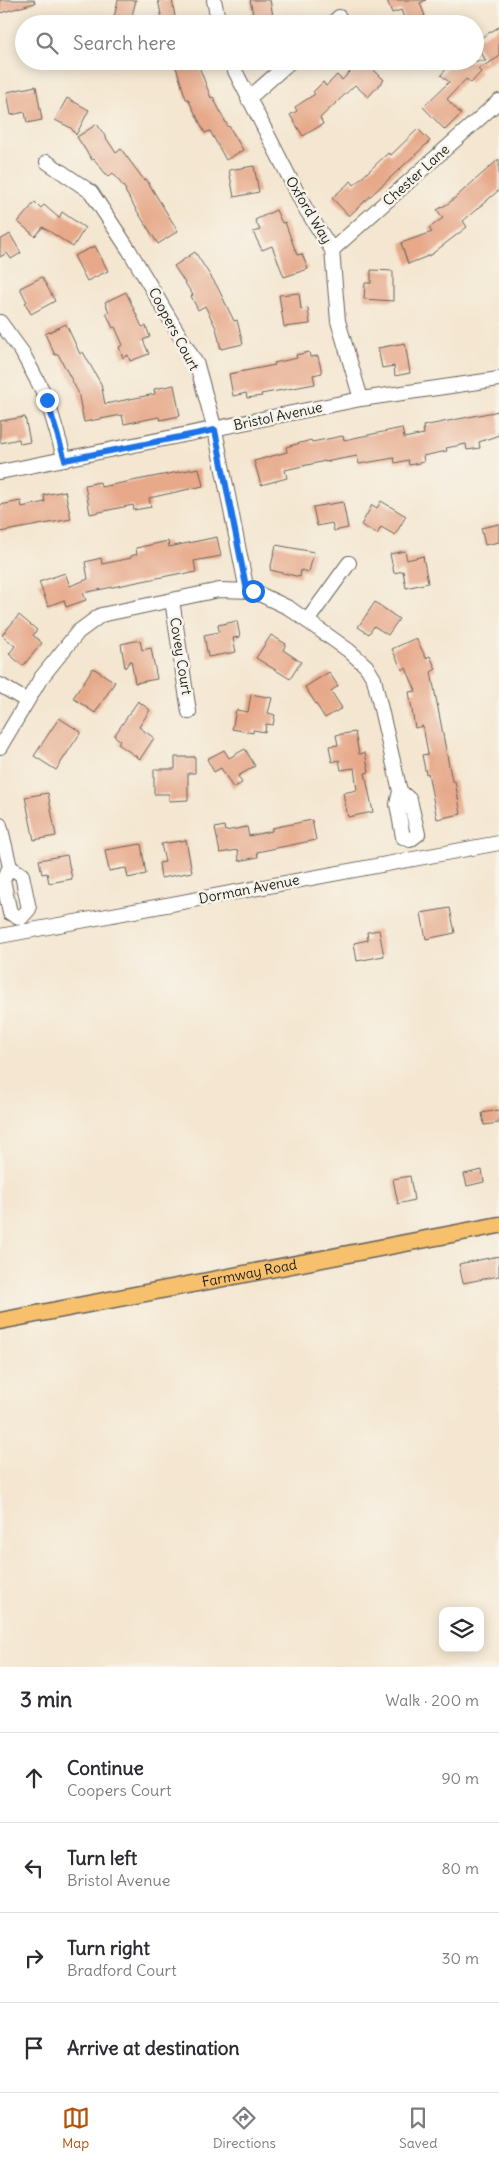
<!DOCTYPE html>
<html lang="en">
<head>
<meta charset="utf-8">
<style>
  :root { --surface:#fff; --page:#f2f2f3; --text:#2b2b33; --muted:#7c7c81; --line:#e1e1e2; --accent:#b45309 }
  body { margin:0; font-family:Delius,sans-serif; background:var(--page); color:var(--text) }
  .controls { position:absolute; right:15px; bottom:15px; display:grid; overflow:hidden; border-radius:10px; box-shadow:0 2px 12px #0003 }
  .controls button { width:45px; height:45px; display:grid; place-items:center; padding:0; border:0; border-bottom:1px solid var(--line); background:var(--surface); color:var(--text); font:25px sans-serif }
  .stop { position:absolute; width:15px; height:15px; margin:-11px; border:4px solid #1a73e8; border-radius:50%; background:#fff }
  .stop.end { background:#1a73e8; border-color:#fff; box-shadow:0 1px 5px #0008 }
  .list { margin:0; padding:0; list-style:none }
  h2 { display:flex; justify-content:space-between; align-items:center; height:65px; margin:0; padding:0 20px; font-size:21px }
  h2 small { font-size:16px; font-weight:400; color:var(--muted) }
  .list li { display:grid; grid-template-columns:32px 1fr auto; gap:15px; align-items:center; box-sizing:border-box; height:90px; padding:0 20px; border-top:1px solid var(--line) }
  .list b { display:block; font-size:19px; white-space:nowrap }
  .list p { margin:0; font-size:16px; white-space:nowrap; color:var(--muted) }
  .list em { font-size:16px; font-style:normal; color:var(--muted) }
  .icon { flex:none; width:28px; height:28px; fill:none; stroke:currentColor; stroke-width:2; stroke-linecap:round; stroke-linejoin:round }
  .map { position:relative; flex:none; width:499px; height:1667px; overflow:hidden }
  .search { position:absolute; background:var(--surface); box-shadow:0 2px 12px #0003; left:15px; right:15px; top:15px; height:55px; display:flex; align-items:center; gap:12px; box-sizing:border-box; padding:0 18px; border-radius:28px; color:var(--muted); font-size:19px }
  .sheet { height:425px; background:var(--surface) }
  nav { display:flex; justify-content:space-around; align-items:center; box-sizing:border-box; height:70px; border-top:1px solid var(--line); background:var(--surface); font-size:14px; color:var(--muted) }
  nav a { display:grid; justify-items:center; gap:2px }
  nav .on { color:var(--accent) }
  .map>svg:first-child { display:block }
  .building { fill:#e7a98a }
  .lines { fill:none; stroke-linecap:round; stroke-linejoin:round }
  .minor-casing { stroke:#68635b; stroke-width:16 }
  .major-casing { stroke:#68635b; stroke-width:19 }
  .minor { stroke:#fff; stroke-width:14 }
  .major { stroke:#f7c06c; stroke-width:16 }
  .route { stroke:#1a73e8; stroke-width:6 }
  .labels { text-anchor:middle; dominant-baseline:central; stroke-width:5; stroke-linejoin:round; paint-order:stroke }
  .street-label { font-size:14px; fill:#1c1c1c; stroke:#f7f3e8 }
</style>
</head>
<body>
<div class="map">
<svg width="499" height="1667" viewBox="0 0 499 1667">
  <rect width="100%" height="100%" fill="#f7f3e8"/>
  <filter id="ink" filterUnits="userSpaceOnUse"><feTurbulence type="fractalNoise" baseFrequency=".02" numOctaves="2"/><feDisplacementMap in="SourceGraphic" scale="10" xChannelSelector="R" yChannelSelector="G"/><feConvolveMatrix kernelMatrix="1 2 1 2 8 2 1 2 1" color-interpolation-filters="sRGB"/></filter>
  <filter id="wash" filterUnits="userSpaceOnUse"><feTurbulence type="fractalNoise" baseFrequency=".0096" numOctaves="4" result="noise"/><feDisplacementMap in="SourceGraphic" scale="20" xChannelSelector="R" yChannelSelector="G"/><feGaussianBlur stdDeviation="1.12" result="paint"/><feColorMatrix in="noise" values="0 0 0 0 0 0 0 0 0 0 0 0 0 0 0 0 0 1.4 0 .05"/><feComposite in="paint" operator="in"/></filter>
  <g filter="url(#wash)">
    <rect width="100%" height="100%" fill="#f4e6d0"/>
    <g id="blocks">
      <!-- building -->
      <path class="building" d="M 0,0 L 34,0 L 35,3 L 0,13 Z
        M 118,0 L 136,0 L 130,24 L 113,22 Z
        M 158,0 L 172,0 L 176,22 L 163,24 Z
        M 250,0 L 270,0 L 273,16 L 254,19 Z
        M 387,0 L 426,0 L 420,3 L 425,16 L 406,23 L 401,10 L 392,13 Z
        M 499,27 L 499,57 L 478,69 L 481,72 L 471,83 L 466,79 L 447,99 L 461,114 L 445,130 L 423,107 L 449,82 L 441,75 L 453,61 L 486,61 L 475,41 Z
        M 174,61 L 197,61 L 211,98 L 213,97 L 228,127 L 229,126 L 243,150 L 226,160 L 210,131 L 205,133 L 188,99 L 186,99 Z
        M 361,61 L 365,61 L 384,80 L 368,97 L 355,85 L 320,118 L 323,124 L 303,136 L 290,115 L 297,111 L 295,107 L 315,94 L 313,92 L 323,82 L 326,86 L 337,75 L 342,80 Z
        M 36,86 L 42,120 L 27,123 L 25,112 L 11,115 L 7,92 Z
        M 67,98 L 89,110 L 76,135 L 71,128 L 55,120 Z
        M 97,124 L 116,153 L 121,149 L 144,180 L 146,179 L 178,231 L 158,244 L 137,211 L 125,191 L 126,190 L 113,173 L 108,177 L 94,159 L 92,160 L 77,137 Z
        M 418,129 L 430,141 L 349,216 L 332,198 L 351,181 L 354,185 L 388,153 L 391,155 Z
        M 499,159 L 499,190 L 463,221 L 467,227 L 433,253 L 433,254 L 408,264 L 401,243 L 432,232 L 429,228 L 443,218 L 437,210 L 449,203 Z
        M 254,166 L 259,192 L 234,197 L 229,170 Z
        M 35,202 L 41,208 L 44,205 L 59,218 L 62,212 L 85,228 L 73,247 L 43,227 L 35,236 L 18,222 Z
        M 276,210 L 282,223 L 285,222 L 297,255 L 302,254 L 308,269 L 284,277 L 272,246 L 262,250 L 253,232 L 260,230 L 255,220 Z
        M 10,234 L 21,253 L 11,259 L 7,253 L 0,257 L 0,240 Z
        M 95,246 L 108,271 L 87,281 L 74,256 Z
        M 195,252 L 217,286 L 234,321 L 237,320 L 243,344 L 221,349 L 216,328 L 205,306 L 198,310 L 191,296 L 193,295 L 174,266 Z
        M 371,270 L 393,271 L 393,301 L 364,299 L 365,283 L 371,283 Z
        M 42,277 L 55,301 L 31,314 L 25,303 L 27,302 L 20,288 Z
        M 126,292 L 142,327 L 146,326 L 150,337 L 143,340 L 149,354 L 130,361 L 128,355 L 123,358 L 119,347 L 123,345 L 115,327 L 113,328 L 106,313 L 109,312 L 105,302 Z
        M 299,293 L 301,309 L 308,308 L 310,324 L 284,327 L 279,295 Z
        M 66,324 L 80,354 L 83,352 L 101,384 L 105,404 L 155,394 L 154,389 L 174,385 L 180,416 L 160,420 L 159,417 L 124,424 L 122,415 L 84,422 L 78,392 L 58,354 L 55,355 L 45,334 Z
        M 405,343 L 410,373 L 395,376 L 394,366 L 382,368 L 378,348 Z
        M 309,352 L 310,357 L 318,356 L 322,373 L 313,375 L 315,384 L 261,394 L 262,396 L 247,398 L 246,393 L 233,396 L 229,374 L 275,365 L 274,363 L 297,358 L 296,355 Z
        M 499,411 L 499,435 L 479,442 L 480,448 L 467,450 L 466,444 L 446,448 L 447,451 L 423,456 L 424,462 L 409,465 L 408,460 L 395,463 L 394,458 L 359,464 L 357,456 L 325,462 L 325,461 L 285,470 L 287,478 L 261,485 L 254,461 L 287,452 L 286,447 L 311,440 L 312,442 L 343,436 L 344,440 L 402,428 L 404,438 L 424,434 L 423,426 Z
        M 25,417 L 30,442 L 20,444 L 19,439 L 0,443 L 0,421 Z
        M 199,468 L 203,486 L 149,498 L 151,507 L 134,510 L 133,505 L 90,514 L 85,485 L 100,482 L 101,487 Z
        M 65,491 L 71,519 L 0,532 L 0,505 L 21,501 L 22,507 L 45,502 L 44,495 Z
        M 381,501 L 406,516 L 395,535 L 381,527 L 377,534 L 361,525 L 372,505 L 377,508 Z
        M 343,502 L 348,528 L 334,531 L 332,523 L 317,526 L 313,507 Z
        M 499,524 L 499,542 L 485,545 L 481,528 Z
        M 217,537 L 221,556 L 194,561 L 196,572 L 183,575 L 182,573 L 83,593 L 86,600 L 66,607 L 64,600 L 48,606 L 39,582 L 65,573 L 70,586 L 88,579 L 85,562 L 101,558 L 102,564 L 131,558 L 131,556 L 137,554 L 136,548 L 168,541 L 169,547 Z
        M 276,545 L 314,552 L 309,572 L 301,570 L 300,577 L 270,570 Z
        M 405,551 L 407,560 L 423,556 L 428,583 L 406,588 L 403,571 L 394,573 L 390,554 Z
        M 375,602 L 399,619 L 388,635 L 374,626 L 369,634 L 358,627 Z
        M 19,615 L 37,630 L 33,635 L 42,643 L 23,666 L 9,654 L 15,646 L 2,635 Z
        M 237,621 L 240,637 L 233,638 L 236,652 L 208,657 L 204,635 L 219,632 L 218,625 Z
        M 271,635 L 286,644 L 283,650 L 301,662 L 290,679 L 256,658 Z
        M 416,638 L 426,658 L 430,656 L 436,669 L 431,672 L 452,781 L 455,781 L 461,814 L 437,819 L 428,773 L 426,774 L 422,755 L 428,754 L 423,726 L 415,728 L 409,692 L 416,691 L 406,668 L 402,670 L 392,649 Z
        M 140,640 L 142,650 L 151,648 L 157,679 L 135,683 L 131,660 L 125,668 L 121,644 Z
        M 93,668 L 115,682 L 95,713 L 73,698 Z
        M 329,672 L 338,686 L 331,691 L 342,708 L 325,718 L 305,687 Z
        M 251,694 L 272,698 L 268,713 L 275,715 L 273,725 L 266,724 L 265,732 L 253,730 L 253,733 L 232,729 L 236,710 L 248,712 Z
        M 138,701 L 150,710 L 139,727 L 154,738 L 140,759 L 118,744 L 120,740 L 114,736 Z
        M 59,718 L 81,732 L 56,770 L 34,756 Z
        M 355,732 L 359,754 L 365,753 L 369,772 L 365,773 L 373,812 L 348,817 L 343,793 L 357,790 L 354,768 L 341,770 L 339,760 L 332,762 L 329,746 L 338,745 L 336,735 Z
        M 245,749 L 255,766 L 238,776 L 242,783 L 233,788 L 221,768 L 214,772 L 207,759 L 224,750 L 229,758 Z
        M 175,757 L 195,757 L 195,773 L 188,773 L 188,800 L 169,801 L 169,794 L 154,794 L 154,769 L 175,769 Z
        M 48,793 L 56,836 L 34,840 L 25,797 Z
        M 312,820 L 316,840 L 257,852 L 258,857 L 239,861 L 238,850 L 220,853 L 215,828 L 224,826 L 225,831 L 247,827 L 249,836 L 272,831 L 272,828 Z
        M 186,840 L 192,872 L 161,878 L 159,863 L 165,862 L 161,844 Z
        M 141,844 L 146,874 L 128,878 L 126,868 L 109,871 L 105,850 Z
        M 67,855 L 72,879 L 49,883 L 47,873 L 42,874 L 39,860 Z
        M 450,908 L 455,933 L 426,939 L 421,913 Z
        M 379,930 L 384,956 L 357,961 L 354,943 L 368,940 L 367,932 Z
        M 499,1110 L 499,1123 L 484,1125 L 482,1113 Z
        M 482,1170 L 484,1182 L 467,1186 L 464,1174 Z
        M 410,1176 L 414,1200 L 398,1204 L 393,1179 Z
        M 499,1256 L 499,1276 L 463,1283 L 459,1264 Z"/>
    </g>
  </g>
  <g filter="url(#ink)">
    <use href="#blocks" fill-opacity="0" stroke="#68635b" stroke-width="1"/>
    <g class="lines">
      <defs>
        <path id="minor" d="M 214,0 L 219,24
          M 332,24 L 339,17
          M 230,61 L 305,208 L 332,250 L 338,321 L 361,399
          M 248,99 L 291,61
          M 47,162 L 91,192 L 129,250 L 197,365 L 215,430 L 247,591
          M 332,250 L 499,101
          M 0,322 L 22,352 L 47,399 L 65,460
          M 0,472 L 361,399 L 499,379
          M 172,600 L 189,712
          M 307,621 L 349,563
          M 0,685 L 27,701
          M 0,747 L 41,678 L 78,632 L 101,615 L 219,590 L 253,591 L 289,608 L 348,650 L 366,666 L 374,679 L 400,791
          M 400,791 L 410,800 L 418,834 L 410,840 L 403,837 L 397,804 Z
          M 0,825 L 10,867
          M 10,867 L 22,875 L 29,909 L 21,918 L 10,913 L 3,880 Z
          M 0,936 L 499,843"/>
        <g id="major">
          <path id="s1" d="M 0,1321 L 499,1225"/>
        </g>
      </defs>
      <!-- minor casing -->
      <use href="#minor" class="minor-casing"/>
      <!-- major casing -->
      <use href="#major" class="major-casing"/>
      <!-- minor -->
      <use href="#minor" class="minor"/>
      <!-- major -->
      <use href="#major" class="major"/>
    </g>
  </g>
  <g class="lines" filter="url(#ink)">
    <!-- route -->
    <path class="route" d="M 47,400 L 65,460 L 215,430 L 247,591 L 253,591"/>
  </g>
  <g class="labels">
    <!-- street labels -->
    <g class="street-label">
      <text transform="translate(416 175) rotate(-42)">Chester Lane</text>
      <text transform="translate(309 210) rotate(59)">Oxford Way</text>
      <text transform="translate(174 329) rotate(62)">Coopers Court</text>
      <text transform="translate(278 416) rotate(-12)">Bristol Avenue</text>
      <text transform="translate(181 656) rotate(81)">Covey Court</text>
      <text transform="translate(249 889) rotate(-11)">Dorman Avenue</text>
      <text stroke="none"><textPath href="#s1" startOffset="254">Farmway Road</textPath></text>
    </g>
  </g>
</svg>
<div class="controls">
<button><svg class="icon" aria-label="layers" viewBox="0 0 24 24"><path d="M12 4l9 5-9 5-9-5zM3 14l9 5 9-5"/></svg></button>
</div>
<div class="stop" style="left:253px;top:591px"></div>
<div class="stop end" style="left:47px;top:400px"></div>
<div class="search"><svg class="icon" aria-label="search" viewBox="0 0 24 24"><circle cx="10" cy="10" r="6"/><path d="M15 15l6 6"/></svg>Search here</div>
</div>
<section class="sheet">
<h2>3 min<small>Walk · 200 m</small></h2>
<ul class="list">
<li><svg class="icon" aria-label="ahead" viewBox="0 0 24 24"><path d="M12 20V5M6 11l6-6 6 6"/></svg><div><b>Continue</b><p>Coopers Court</p></div><em>90 m</em></li>
<li><svg class="icon" aria-label="left" viewBox="0 0 24 24"><path d="M17 20v-9H6M10 6l-5 5 5 5"/></svg><div><b>Turn left</b><p>Bristol Avenue</p></div><em>80 m</em></li>
<li><svg class="icon" aria-label="right" viewBox="0 0 24 24"><path d="M7 20v-9h11M14 6l5 5-5 5"/></svg><div><b>Turn right</b><p>Bradford Court</p></div><em>30 m</em></li>
<li><svg class="icon" aria-label="arrive" viewBox="0 0 24 24"><path d="M6 21V4h12l-3 4 3 4H6"/></svg><div><b>Arrive at destination</b></div></li>
</ul>
</section>
<nav>
<a class="on"><svg class="icon" aria-label="map" viewBox="0 0 24 24"><path d="M3 6l6-2 6 2 6-2v14l-6 2-6-2-6 2zM9 4v14M15 6v14"/></svg>Map</a>
<a><svg class="icon" aria-label="directions" viewBox="0 0 24 24"><path d="M12 3l9 9-9 9-9-9zM9 14v-3h6M13 9l2 2-2 2"/></svg>Directions</a>
<a><svg class="icon" aria-label="saved" viewBox="0 0 24 24"><path d="M7 4h10v16l-5-4-5 4z"/></svg>Saved</a>
</nav>
</body>
</html>
